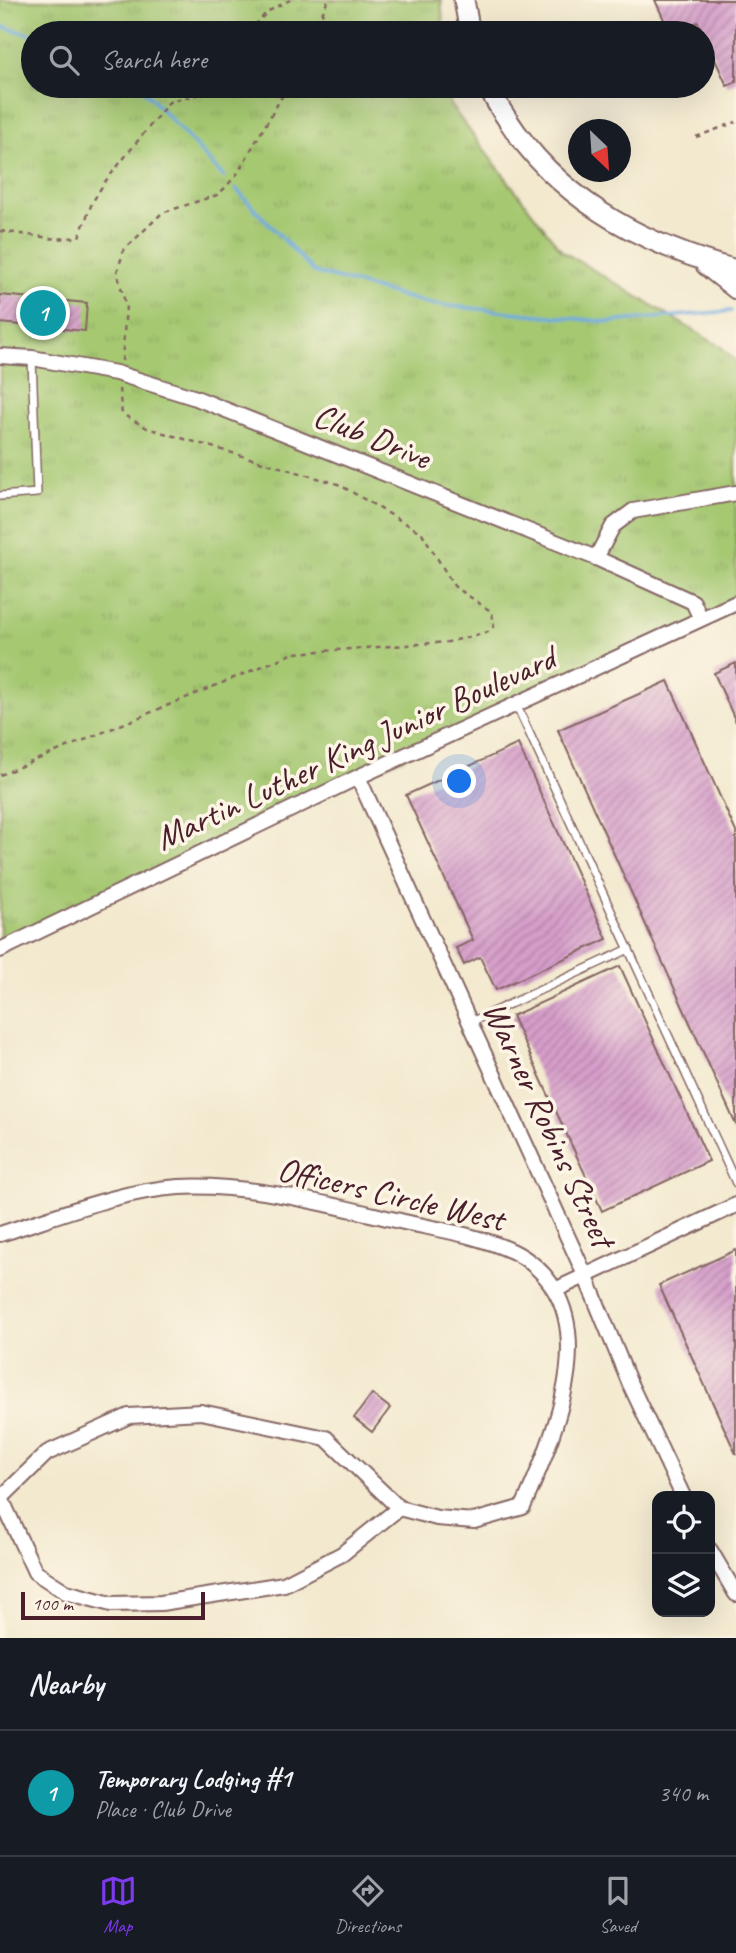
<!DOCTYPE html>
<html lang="en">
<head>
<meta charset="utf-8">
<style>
  :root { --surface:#171b24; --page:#242831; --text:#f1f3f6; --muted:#9ea1a6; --line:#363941; --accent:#7c3aed }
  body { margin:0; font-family:Caveat,sans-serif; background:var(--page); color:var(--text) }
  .controls { position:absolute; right:21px; bottom:21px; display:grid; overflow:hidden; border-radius:14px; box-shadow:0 7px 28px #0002 }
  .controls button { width:63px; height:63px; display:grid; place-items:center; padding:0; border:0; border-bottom:2px solid var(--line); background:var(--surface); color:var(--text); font:35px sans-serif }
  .compass { position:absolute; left:568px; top:119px; width:63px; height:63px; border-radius:50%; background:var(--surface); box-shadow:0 7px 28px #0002; rotate:155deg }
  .scale { position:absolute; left:21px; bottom:18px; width:184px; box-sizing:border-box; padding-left:7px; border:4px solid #4a1f2b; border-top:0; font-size:19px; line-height:24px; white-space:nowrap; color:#4a1f2b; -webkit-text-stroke:5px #fcf5e5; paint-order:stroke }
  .you { position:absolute; left:460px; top:782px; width:24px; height:24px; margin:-18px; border:5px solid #fff; border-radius:50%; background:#1a73e8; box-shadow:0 0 0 10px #1a73e833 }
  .badge { display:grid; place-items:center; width:46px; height:46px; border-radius:50%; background:var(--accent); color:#fff; font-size:23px; font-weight:700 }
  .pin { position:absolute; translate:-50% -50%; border:4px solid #fff; box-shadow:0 2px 7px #0006 }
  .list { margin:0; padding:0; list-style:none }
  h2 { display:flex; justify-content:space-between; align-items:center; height:91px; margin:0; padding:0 28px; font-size:30px }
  h2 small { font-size:23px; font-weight:400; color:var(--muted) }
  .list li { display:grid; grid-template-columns:46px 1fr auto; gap:21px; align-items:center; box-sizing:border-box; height:126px; padding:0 28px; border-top:2px solid var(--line) }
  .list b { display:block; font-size:26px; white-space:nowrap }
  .list p { margin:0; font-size:23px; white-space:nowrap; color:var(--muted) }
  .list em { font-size:23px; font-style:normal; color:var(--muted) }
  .icon { flex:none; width:38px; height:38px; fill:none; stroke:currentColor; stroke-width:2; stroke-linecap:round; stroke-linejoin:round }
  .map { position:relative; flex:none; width:736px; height:1638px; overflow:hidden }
  .search { position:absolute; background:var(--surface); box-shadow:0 7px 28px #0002; left:21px; right:21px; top:21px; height:77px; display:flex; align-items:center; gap:18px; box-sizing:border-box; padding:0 24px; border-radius:38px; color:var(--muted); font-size:26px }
  .sheet { height:217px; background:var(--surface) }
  nav { display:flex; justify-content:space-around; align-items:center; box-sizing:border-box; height:98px; border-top:2px solid var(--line); background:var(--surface); font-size:19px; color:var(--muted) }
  nav a { display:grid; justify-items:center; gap:4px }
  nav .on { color:var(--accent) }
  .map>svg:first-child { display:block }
  .grass { fill:url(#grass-tufts); stroke:#78744e; stroke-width:2 }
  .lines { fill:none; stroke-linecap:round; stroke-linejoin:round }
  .stream { stroke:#70aae0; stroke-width:3.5 }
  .building { fill:url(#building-hatch) }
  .lane-casing { stroke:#856664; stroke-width:10 }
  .street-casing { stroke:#856664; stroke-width:18 }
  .secondary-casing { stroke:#856664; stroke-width:23 }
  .path { stroke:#856664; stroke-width:2.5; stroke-dasharray:5 5; stroke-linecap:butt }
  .lane { stroke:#fff; stroke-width:7 }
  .street { stroke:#fff; stroke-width:14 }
  .secondary { stroke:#fff; stroke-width:19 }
  .labels { text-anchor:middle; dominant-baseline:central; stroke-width:7; stroke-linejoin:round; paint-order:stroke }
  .street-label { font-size:35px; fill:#4a1f2b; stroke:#fcf5e5 }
</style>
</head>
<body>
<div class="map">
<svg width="736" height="1638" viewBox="0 0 736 1638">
  <defs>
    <pattern id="grass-tufts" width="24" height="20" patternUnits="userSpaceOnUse" patternTransform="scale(1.75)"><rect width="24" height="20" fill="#a5c871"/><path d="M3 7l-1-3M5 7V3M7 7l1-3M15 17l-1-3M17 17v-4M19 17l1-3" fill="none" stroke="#90ab62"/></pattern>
    <pattern id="building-hatch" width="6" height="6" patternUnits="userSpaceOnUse" patternTransform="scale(1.75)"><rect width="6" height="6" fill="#d69eca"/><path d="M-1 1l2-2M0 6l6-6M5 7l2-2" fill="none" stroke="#b080a4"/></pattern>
  </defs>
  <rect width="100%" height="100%" fill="#fcf5e5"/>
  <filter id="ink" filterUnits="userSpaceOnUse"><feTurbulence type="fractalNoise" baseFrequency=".0143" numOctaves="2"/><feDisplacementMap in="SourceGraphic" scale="14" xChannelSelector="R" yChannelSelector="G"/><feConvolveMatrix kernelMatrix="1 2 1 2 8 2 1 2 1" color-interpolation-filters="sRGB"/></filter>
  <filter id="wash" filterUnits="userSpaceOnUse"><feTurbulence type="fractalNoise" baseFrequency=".00686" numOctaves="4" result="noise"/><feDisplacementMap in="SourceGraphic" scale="28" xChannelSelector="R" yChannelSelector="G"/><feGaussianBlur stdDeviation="1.57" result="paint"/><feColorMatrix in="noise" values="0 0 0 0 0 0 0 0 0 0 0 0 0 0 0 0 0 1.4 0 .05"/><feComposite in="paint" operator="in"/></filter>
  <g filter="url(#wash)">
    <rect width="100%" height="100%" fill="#f3e9cf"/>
    <!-- grass -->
    <path class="grass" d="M 0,0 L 441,0 L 444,33 L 33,33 L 33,86 L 448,86 L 450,105 L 562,251 L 721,347 L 736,362 L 736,604 L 0,944 Z"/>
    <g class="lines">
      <!-- stream -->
      <path class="stream" d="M 0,26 L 33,35
        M 140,86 L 224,177
        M 236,189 L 314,272 L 430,304 L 609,322 L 731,311"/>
    </g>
    <g id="blocks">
      <!-- building -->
      <path class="building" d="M 655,0 L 736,0 L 736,82 L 727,86 L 698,22 L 670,33 Z
        M 0,295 L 87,303 L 85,331 L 0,323 Z
        M 736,663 L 736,722 L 714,673 Z
        M 668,681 L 736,832 L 736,1125 L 558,730 Z
        M 518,744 L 607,939 L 496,990 L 480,957 L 464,965 L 456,948 L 473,940 L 406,795 Z
        M 620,966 L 709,1161 L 602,1211 L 512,1016 Z
        M 736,1250 L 736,1454 L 659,1285 Z
        M 372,1394 L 390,1408 L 372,1432 L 354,1418 Z"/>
    </g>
  </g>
  <g filter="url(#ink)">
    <use href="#blocks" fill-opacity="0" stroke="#856664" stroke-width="2"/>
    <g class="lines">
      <defs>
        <path id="lane" d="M 0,496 L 37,493 L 32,359
          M 516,704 L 736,1183
          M 471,1022 L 629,949"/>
        <path id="street" d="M 0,356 L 32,358 L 116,373 L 196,398 L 596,558 L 693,602 L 701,619
          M 596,558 L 613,526 L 633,511 L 736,493
          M 358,777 L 585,1275 L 630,1384 L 683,1496
          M 0,950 L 358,777 L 736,603
          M 0,1234 C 58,1216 118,1191 179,1187 C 250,1183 335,1206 404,1222 C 441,1230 477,1235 512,1251 C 529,1259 545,1273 554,1289 C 592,1351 549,1447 523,1507 L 474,1521 L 437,1518 L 399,1508 L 342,1554 L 284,1584 L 161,1603 L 111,1604 L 66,1592 L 35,1572 L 0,1496
          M 555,1290 L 736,1205
          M 2,1497 L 47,1453 L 129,1416 L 201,1412 L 326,1438 L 399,1508
          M 710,1550 L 736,1594"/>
        <path id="secondary" d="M 464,0 L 470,33
          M 488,86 C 495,103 506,117 516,132 C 570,207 649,246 736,270
          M 706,265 L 736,289"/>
      </defs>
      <!-- lane casing -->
      <use href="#lane" class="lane-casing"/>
      <!-- street casing -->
      <use href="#street" class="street-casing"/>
      <!-- secondary casing -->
      <use href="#secondary" class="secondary-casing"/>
      <!-- path -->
      <path class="path" d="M 248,33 L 267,12 L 290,0
        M 314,33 L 328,0
        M 696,137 L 736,122
        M 0,231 L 57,239 L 79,237 L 92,203 L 104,183 L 169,102 L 197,95 L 209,86
        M 122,361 L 126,306 L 117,272 L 124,250 L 162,213 L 217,195 L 225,188 L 237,174 L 288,86
        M 0,775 L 294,653 L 448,642 L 488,632 L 494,626 L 492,612 L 454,586 L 422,533 L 338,484 L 147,428 L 122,414 L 119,389"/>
      <!-- lane -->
      <use href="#lane" class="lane"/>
      <!-- street -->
      <use href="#street" class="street"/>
      <!-- secondary -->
      <use href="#secondary" class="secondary"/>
    </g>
  </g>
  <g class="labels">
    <!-- street labels -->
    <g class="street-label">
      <text transform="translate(372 436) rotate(22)">Club Drive</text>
      <text transform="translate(355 748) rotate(-25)">Martin Luther King Junior Boulevard</text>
      <text transform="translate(549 1124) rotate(65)">Warner Robins Street</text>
      <text transform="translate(391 1194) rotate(13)">Officers Circle West</text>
    </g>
  </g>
</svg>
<div class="controls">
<button><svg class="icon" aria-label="locate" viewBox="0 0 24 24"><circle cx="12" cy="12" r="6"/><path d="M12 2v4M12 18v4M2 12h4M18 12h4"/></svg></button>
<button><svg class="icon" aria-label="layers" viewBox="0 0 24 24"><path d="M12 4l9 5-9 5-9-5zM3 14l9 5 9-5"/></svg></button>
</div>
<svg class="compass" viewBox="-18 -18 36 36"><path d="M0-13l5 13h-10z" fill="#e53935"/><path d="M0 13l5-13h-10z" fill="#9ea1a6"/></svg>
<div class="scale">100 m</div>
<div class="you"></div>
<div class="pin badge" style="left:43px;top:313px;background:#0f9aa8">1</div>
<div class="search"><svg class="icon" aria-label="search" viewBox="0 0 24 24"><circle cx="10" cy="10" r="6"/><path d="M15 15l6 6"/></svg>Search here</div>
</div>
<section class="sheet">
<h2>Nearby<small></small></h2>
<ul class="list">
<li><span class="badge" style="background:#0f9aa8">1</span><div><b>Temporary Lodging #1</b><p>Place · Club Drive</p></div><em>340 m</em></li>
</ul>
</section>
<nav>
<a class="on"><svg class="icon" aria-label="map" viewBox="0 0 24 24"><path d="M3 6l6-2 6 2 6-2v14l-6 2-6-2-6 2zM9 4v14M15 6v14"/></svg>Map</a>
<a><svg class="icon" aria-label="directions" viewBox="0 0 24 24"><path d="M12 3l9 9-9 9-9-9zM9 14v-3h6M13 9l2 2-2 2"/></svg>Directions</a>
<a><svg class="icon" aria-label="saved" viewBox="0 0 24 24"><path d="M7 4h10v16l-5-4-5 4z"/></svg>Saved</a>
</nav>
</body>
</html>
